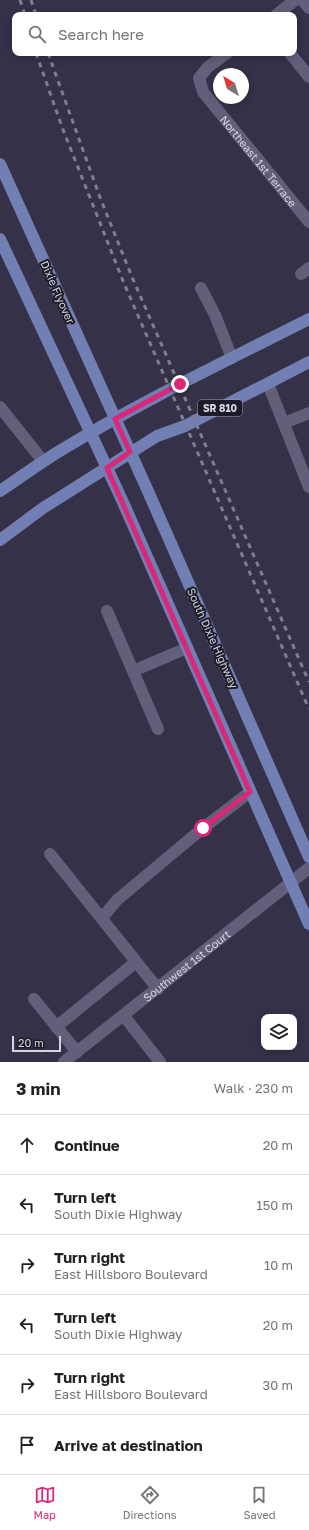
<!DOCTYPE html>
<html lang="en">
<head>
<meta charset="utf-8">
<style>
  :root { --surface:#fff; --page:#f6f6f6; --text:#202124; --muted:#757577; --line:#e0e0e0; --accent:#db2777 }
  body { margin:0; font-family:"Golos Text",sans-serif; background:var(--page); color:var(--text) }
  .controls { position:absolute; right:12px; bottom:12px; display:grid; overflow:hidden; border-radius:8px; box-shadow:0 2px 10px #0003 }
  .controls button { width:36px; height:36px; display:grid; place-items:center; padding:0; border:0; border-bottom:1px solid var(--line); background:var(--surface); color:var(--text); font:20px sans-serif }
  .compass { position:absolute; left:213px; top:68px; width:36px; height:36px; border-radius:50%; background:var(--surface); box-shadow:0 2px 10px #0003; rotate:322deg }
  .scale { position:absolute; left:12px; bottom:10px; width:49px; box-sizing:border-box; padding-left:4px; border:2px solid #d6d4e4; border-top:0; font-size:11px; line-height:14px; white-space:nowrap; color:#d6d4e4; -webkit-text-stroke:3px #1c1b26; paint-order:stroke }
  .stop { position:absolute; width:12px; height:12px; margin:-9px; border:3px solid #db2777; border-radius:50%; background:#fff }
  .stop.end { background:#db2777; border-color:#fff; box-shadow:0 1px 4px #0008 }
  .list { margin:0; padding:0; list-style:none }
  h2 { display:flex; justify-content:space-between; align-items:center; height:52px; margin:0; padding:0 16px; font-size:17px }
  h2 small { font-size:13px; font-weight:400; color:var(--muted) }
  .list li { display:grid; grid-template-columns:26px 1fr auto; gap:12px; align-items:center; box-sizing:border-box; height:60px; padding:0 16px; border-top:1px solid var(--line) }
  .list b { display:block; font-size:15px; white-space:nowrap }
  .list p { margin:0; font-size:13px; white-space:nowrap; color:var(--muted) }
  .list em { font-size:13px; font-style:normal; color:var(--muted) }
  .icon { flex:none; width:22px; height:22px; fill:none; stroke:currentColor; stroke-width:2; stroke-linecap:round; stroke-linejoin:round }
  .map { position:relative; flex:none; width:309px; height:1062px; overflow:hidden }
  .search { position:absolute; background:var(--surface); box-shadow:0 2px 10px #0003; left:12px; right:12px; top:12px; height:44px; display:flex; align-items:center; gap:10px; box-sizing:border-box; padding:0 14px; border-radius:8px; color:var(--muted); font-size:15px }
  .sheet { height:412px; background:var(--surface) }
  nav { display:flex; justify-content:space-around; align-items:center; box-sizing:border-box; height:56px; border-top:1px solid var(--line); background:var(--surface); font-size:11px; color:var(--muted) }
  nav a { display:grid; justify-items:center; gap:2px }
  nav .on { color:var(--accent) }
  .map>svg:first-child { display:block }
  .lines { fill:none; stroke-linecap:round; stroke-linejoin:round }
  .minor { stroke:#625f7a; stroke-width:12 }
  .major { stroke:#727fb4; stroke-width:12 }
  .rail { stroke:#807d91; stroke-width:3; stroke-dasharray:5 5; stroke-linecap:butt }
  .route { stroke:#db2777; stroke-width:5 }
  .labels { text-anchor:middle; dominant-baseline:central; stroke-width:4; stroke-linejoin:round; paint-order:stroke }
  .shield { fill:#1c1b26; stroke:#9e9cab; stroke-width:1 }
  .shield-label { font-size:10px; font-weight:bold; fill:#d6d4e4 }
  .street-label { font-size:11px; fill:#d6d4e4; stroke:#1c1b26 }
</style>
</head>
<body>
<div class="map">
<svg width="309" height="1062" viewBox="0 0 309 1062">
  <rect width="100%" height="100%" fill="#343149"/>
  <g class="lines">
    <!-- minor -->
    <g class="minor">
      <path d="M 302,0 L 309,8"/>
      <path d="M 276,15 L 295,0"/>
      <path id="s1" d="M 227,53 L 208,67 L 199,78 L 203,92 L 309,222"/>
      <path d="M 290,53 L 309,77"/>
      <path d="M 301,274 L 309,268"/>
      <path d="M 201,288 L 215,315 L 232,358"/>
      <path d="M 268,384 L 309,487"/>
      <path d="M 0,407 L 43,461"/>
      <path d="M 284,423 L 309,413"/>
      <path d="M 107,611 L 158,729"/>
      <path d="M 133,671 L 187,648"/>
      <path d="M 50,854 L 158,989"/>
      <path d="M 102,918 L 117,900 L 203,828 L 250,792"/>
      <path d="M 34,999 L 77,1052"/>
      <path d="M 124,1016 L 160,1062"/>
      <path d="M 56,1027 L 136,962"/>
      <path id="s2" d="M 64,1062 L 309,868"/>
    </g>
    <!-- major -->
    <path class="major" d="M 0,164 L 147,489 L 309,857
      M 0,239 L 122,500 L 309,924
      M 0,491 C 21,477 41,462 63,449 C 142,401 226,361 309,319
      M 0,540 L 43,508 L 157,436 L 185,426 L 309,362"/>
    <!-- rail -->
    <path class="rail" d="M 20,0 L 25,15
      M 31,0 L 36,15
      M 36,53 L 62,127 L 123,281 L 309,709
      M 48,53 L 101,200 L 132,277 L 309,682"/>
  </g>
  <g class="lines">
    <!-- route -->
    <path class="route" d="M 180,384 L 115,419 L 130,452 L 107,468 L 250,792 L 203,828"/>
  </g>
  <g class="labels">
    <!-- shield labels -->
    <rect class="shield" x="198" y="400" width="44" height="16" rx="3"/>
    <g class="shield-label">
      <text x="220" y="408">SR 810</text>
    </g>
    <!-- street labels -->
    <g class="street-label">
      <text stroke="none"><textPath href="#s1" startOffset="141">Northeast 1st Terrace</textPath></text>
      <text transform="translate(58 292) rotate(66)">Dixie Flyover</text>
      <text transform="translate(213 638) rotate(66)">South Dixie Highway</text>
      <text stroke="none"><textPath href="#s2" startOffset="156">Southwest 1st Court</textPath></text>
    </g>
  </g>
</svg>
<div class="controls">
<button><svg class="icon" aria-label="layers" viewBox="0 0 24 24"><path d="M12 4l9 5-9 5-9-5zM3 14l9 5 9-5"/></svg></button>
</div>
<svg class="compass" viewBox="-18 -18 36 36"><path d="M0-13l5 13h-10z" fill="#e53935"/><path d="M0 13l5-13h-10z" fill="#757577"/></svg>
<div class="scale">20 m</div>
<div class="stop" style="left:203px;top:828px"></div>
<div class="stop end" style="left:180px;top:384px"></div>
<div class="search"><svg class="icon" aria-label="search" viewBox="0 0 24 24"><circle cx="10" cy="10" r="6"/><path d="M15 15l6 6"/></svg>Search here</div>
</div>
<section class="sheet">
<h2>3 min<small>Walk · 230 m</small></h2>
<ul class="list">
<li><svg class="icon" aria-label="ahead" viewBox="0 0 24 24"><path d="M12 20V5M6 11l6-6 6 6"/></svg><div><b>Continue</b></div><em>20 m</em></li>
<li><svg class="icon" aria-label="left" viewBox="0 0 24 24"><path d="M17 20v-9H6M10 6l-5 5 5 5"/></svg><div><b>Turn left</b><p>South Dixie Highway</p></div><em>150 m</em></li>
<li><svg class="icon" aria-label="right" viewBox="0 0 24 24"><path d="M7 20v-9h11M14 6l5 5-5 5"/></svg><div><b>Turn right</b><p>East Hillsboro Boulevard</p></div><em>10 m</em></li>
<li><svg class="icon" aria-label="left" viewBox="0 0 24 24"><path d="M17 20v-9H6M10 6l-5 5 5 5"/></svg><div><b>Turn left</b><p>South Dixie Highway</p></div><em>20 m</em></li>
<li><svg class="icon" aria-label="right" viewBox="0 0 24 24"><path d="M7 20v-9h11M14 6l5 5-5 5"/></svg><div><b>Turn right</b><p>East Hillsboro Boulevard</p></div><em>30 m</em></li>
<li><svg class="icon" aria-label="arrive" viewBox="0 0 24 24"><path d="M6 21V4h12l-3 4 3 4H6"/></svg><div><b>Arrive at destination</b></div></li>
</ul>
</section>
<nav>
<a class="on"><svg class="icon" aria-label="map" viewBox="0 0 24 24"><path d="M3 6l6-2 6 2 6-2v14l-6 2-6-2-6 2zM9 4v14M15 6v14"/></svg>Map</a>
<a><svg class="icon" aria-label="directions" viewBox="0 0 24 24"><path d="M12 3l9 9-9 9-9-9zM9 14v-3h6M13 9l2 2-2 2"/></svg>Directions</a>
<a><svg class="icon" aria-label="saved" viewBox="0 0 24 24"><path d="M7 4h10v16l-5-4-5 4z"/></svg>Saved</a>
</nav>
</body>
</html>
